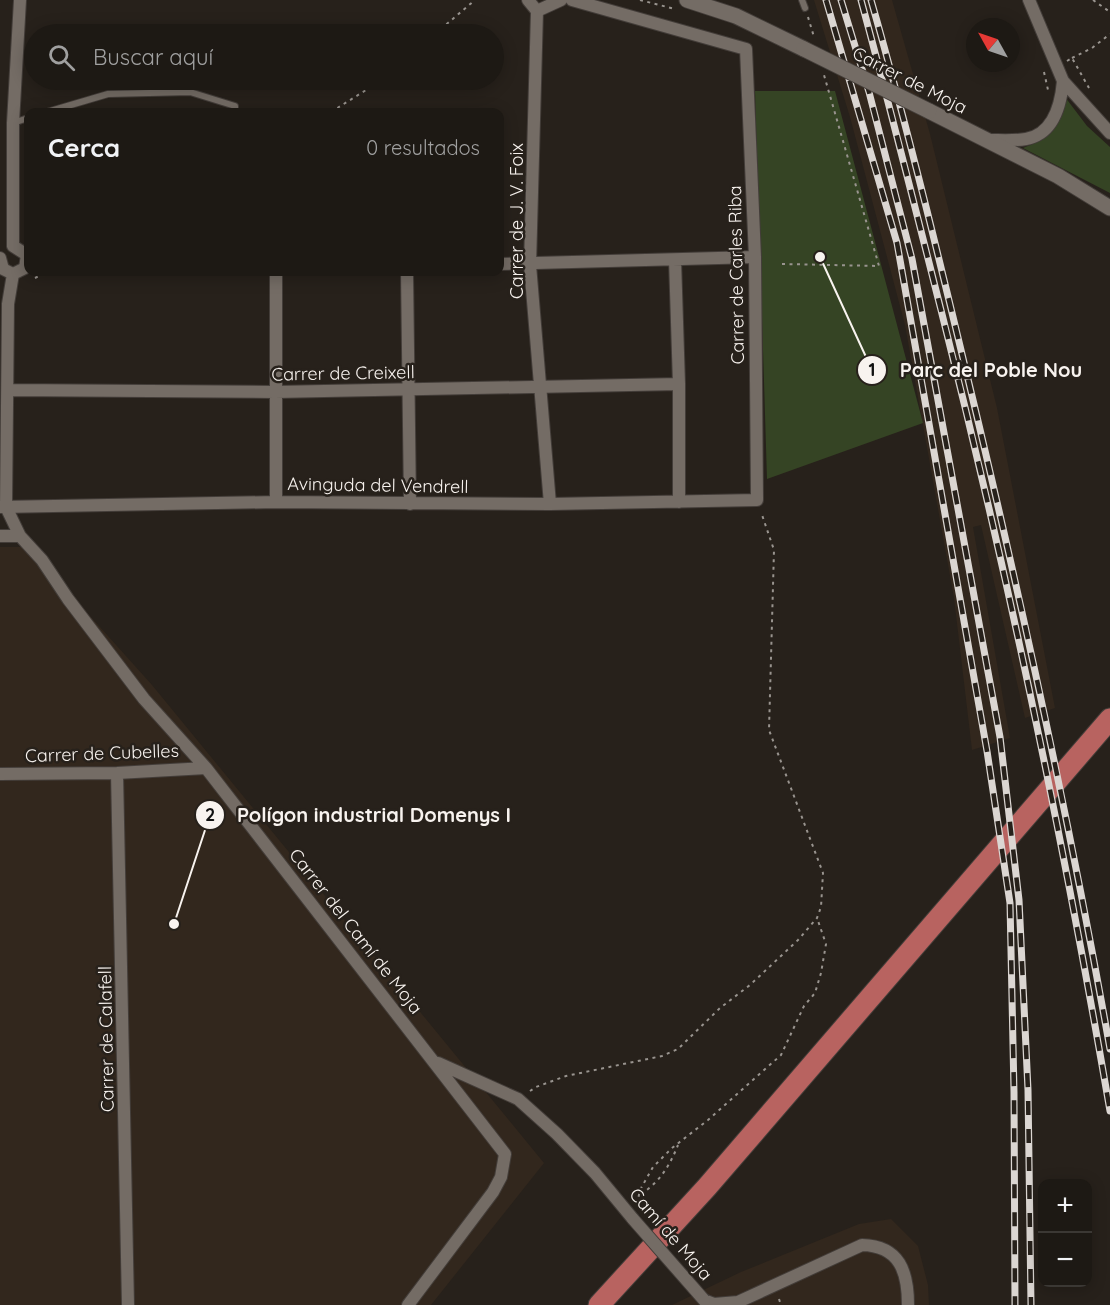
<!DOCTYPE html>
<html lang="es">
<head>
<meta charset="utf-8">
<style>
  :root { --surface:#1d1914; --page:#25221d; --text:#f1f3f6; --muted:#a0a0a0; --line:#3b3834 }
  body { margin:0; font-family:Quicksand,sans-serif; background:var(--page); color:var(--text) }
  .controls { position:absolute; right:18px; bottom:18px; display:grid; overflow:hidden; border-radius:12px; box-shadow:0 3px 15px #0003 }
  .controls button { width:54px; height:54px; display:grid; place-items:center; padding:0; border:0; border-bottom:2px solid var(--line); background:var(--surface); color:var(--text); font:30px sans-serif }
  .compass { position:absolute; left:966px; top:18px; width:54px; height:54px; border-radius:50%; background:var(--surface); box-shadow:0 3px 15px #0003; rotate:310deg }
  .list { margin:0; padding:0; list-style:none }
  h2 { display:flex; justify-content:space-between; align-items:center; height:78px; margin:0; padding:0 24px; font-size:26px }
  h2 small { font-size:20px; font-weight:400; color:var(--muted) }
  .icon { flex:none; width:33px; height:33px; fill:none; stroke:currentColor; stroke-width:2; stroke-linecap:round; stroke-linejoin:round }
  .map { position:relative; flex:none; width:1110px; height:1305px; overflow:hidden }
  .search { position:absolute; background:var(--surface); box-shadow:0 3px 15px #0003; left:24px; top:24px; width:480px; height:66px; display:flex; align-items:center; gap:15px; box-sizing:border-box; padding:0 21px; border-radius:33px; color:var(--muted); font-size:22px }
  .panel { position:absolute; background:var(--surface); box-shadow:0 3px 15px #0003; left:24px; top:108px; width:480px; height:168px; border-radius:12px }
  .map>svg:first-child { display:block }
  .built { fill:#32271d }
  .green { fill:#354424 }
  .lines { fill:none; stroke-linecap:round; stroke-linejoin:round }
  .service-casing { stroke:#433d39; stroke-width:8 }
  .minor-casing { stroke:#433d39; stroke-width:14 }
  .tertiary-casing { stroke:#433d39; stroke-width:17 }
  .trunk-casing { stroke:#433d39; stroke-width:23 }
  .path { stroke:#99948f; stroke-width:2; stroke-dasharray:3 4.5; stroke-linecap:butt }
  .service { stroke:#746c65; stroke-width:6 }
  .minor { stroke:#746c65; stroke-width:12 }
  .tertiary { stroke:#746c65; stroke-width:15 }
  .trunk { stroke:#b86360; stroke-width:21 }
  .rail-casing { stroke:#dbd6d2; stroke-width:7 }
  .rail { stroke:#27211b; stroke-width:4.5; stroke-dasharray:14; stroke-linecap:butt }
  .minor-bridge-casing { stroke:#433d39; stroke-width:14; stroke-linecap:butt }
  .tertiary-bridge-casing { stroke:#433d39; stroke-width:17; stroke-linecap:butt }
  .minor-bridge { stroke:#746c65; stroke-width:12 }
  .tertiary-bridge { stroke:#746c65; stroke-width:15 }
  .labels { text-anchor:middle; dominant-baseline:central; stroke-width:5; stroke-linejoin:round; paint-order:stroke }
  .street-label { font-size:18px; fill:#f8f3ef; stroke:#27211b }
  .leader { fill:none; stroke:#f8f3ef; stroke-width:2 }
  .callout-dot { fill:#f8f3ef; stroke:#27211b; stroke-width:2 }
  .mark-label { font-size:18px; text-anchor:middle; font-weight:bold; fill:#111 }
  .callout-label { font-size:20px; text-anchor:middle; font-weight:bold; fill:#f8f3ef; stroke:#27211b; stroke-width:5; stroke-linejoin:round; paint-order:stroke }
</style>
</head>
<body>
<div class="map">
<svg width="1110" height="1305" viewBox="0 0 1110 1305">
  <rect width="100%" height="100%" fill="#27211b"/>
  <!-- built -->
  <path class="built" d="M 814,0 L 892,0 L 930,134 L 997,408 L 1055,708 L 1025,718 L 981,525 L 973,527 L 1010,738 L 972,750 L 954,598 L 905,325 L 850,117 Z
    M 0,547 L 28,547 L 152,685 L 544,1163 L 431,1305 L 0,1305 Z
    M 891,1219 L 918,1246 L 928,1285 L 929,1305 L 672,1305 L 741,1272 L 859,1224 Z"/>
  <!-- green -->
  <path class="green" d="M 755,91 L 835,91 L 923,423 L 767,479 Z
    M 1065,97 L 1087,126 L 1110,147 L 1110,193 L 1023,148 C 1050,138 1060,126 1065,97 Z"/>
  <g class="lines">
    <defs>
      <path id="service" d="M 802,0 L 805,8
        M 47,112 L 108,94 L 190,92 L 235,106 L 235,112
        M 13,123 L 28,118"/>
      <path id="minor" d="M 528,0 L 537,11
        M 1029,0 L 1063,81 L 1110,133
        M 989,140 C 1001,140 1014,141 1026,139 C 1054,134 1061,104 1063,81
        M 13,246 L 13,123 L 20,0
        M 0,258 L 3,269 L 13,274 L 25,268 L 27,255 L 13,246
        M 675,260 L 679,384 L 679,502
        M 500,264 L 755,257
        M 407,272 L 410,504
        M 13,274 L 8,304 L 6,507 L 20,536 L 42,560 L 68,599 L 144,699 L 206,768 L 505,1154 L 501,1177 L 493,1192 L 408,1305
        M 8,390 L 275,392 L 679,384
        M 276,502 L 276,272
        M 550,504 L 530,265 L 537,11 L 561,0
        M 0,507 L 276,502 L 550,504 L 757,500 L 755,257 L 746,49 L 572,0
        M 0,536 L 20,536
        M 117,773 L 128,1305
        M 0,774 L 117,773 L 206,768
        M 438,1063 L 518,1099 L 557,1134 L 595,1173 L 633,1219
        M 704,1300 L 714,1304 L 738,1302 L 862,1245 C 900,1246 908,1272 908,1305"/>
      <path id="tertiary" d="M 687,0 L 736,16 L 804,49
        M 929,111 L 1058,176 L 1110,208"/>
      <path id="trunk" d="M 599,1305 L 707,1187 L 1110,719"/>
    </defs>
    <!-- service casing -->
    <use href="#service" class="service-casing"/>
    <!-- minor casing -->
    <use href="#minor" class="minor-casing"/>
    <!-- tertiary casing -->
    <use href="#tertiary" class="tertiary-casing"/>
    <!-- trunk casing -->
    <use href="#trunk" class="trunk-casing"/>
    <!-- path -->
    <path class="path" d="M 640,0 L 675,9
      M 1093,0 L 1110,12
      M 808,17 L 814,37
      M 435,34 L 475,0
      M 1072,58 L 1092,48 L 1110,34
      M 1067,61 L 1072,58 L 1089,88
      M 1044,72 L 1048,90
      M 331,112 L 382,80
      M 782,264 L 879,266 L 824,75
      M 35,278 L 39,276 L 40,272
      M 530,1091 L 536,1087 L 566,1076 L 662,1056 L 678,1049 L 720,1008 L 750,985 L 798,940 L 817,918 L 821,907 L 823,873 L 769,730 L 774,550 L 761,512
      M 641,1194 C 660,1182 670,1165 678,1145
      M 637,1204 L 640,1190 L 653,1167 L 672,1148 L 708,1120 L 781,1055 L 804,1006 L 815,993 L 821,973 L 826,944 L 817,918
      M 779,1299 L 781,1305"/>
    <!-- service -->
    <use href="#service" class="service"/>
    <!-- minor -->
    <use href="#minor" class="minor"/>
    <!-- tertiary -->
    <use href="#tertiary" class="tertiary"/>
    <!-- trunk -->
    <use href="#trunk" class="trunk"/>
    <defs>
      <path id="rail" d="M 826,0 L 897,243 L 987,751 L 1010,903 L 1014,1092 L 1015,1305
        M 841,0 L 869,92 L 912,259 L 1000,737 L 1019,900 L 1028,1090 L 1031,1305
        M 861,0 C 889,103 915,207 941,310 C 1008,575 1064,843 1110,1111
        M 871,0 C 911,140 945,283 979,425 C 1028,632 1073,840 1110,1049"/>
    </defs>
    <!-- rail casing -->
    <use href="#rail" class="rail-casing"/>
    <!-- rail -->
    <use href="#rail" class="rail"/>
    <defs>
      <path id="minor-bridge" d="M 633,1219 L 704,1300"/>
      <path id="tertiary-bridge" d="M 804,49 L 929,111"/>
    </defs>
    <!-- minor-bridge casing -->
    <use href="#minor-bridge" class="minor-bridge-casing"/>
    <!-- tertiary-bridge casing -->
    <use href="#tertiary-bridge" class="tertiary-bridge-casing"/>
    <!-- minor-bridge -->
    <use href="#minor-bridge" class="minor-bridge"/>
    <!-- tertiary-bridge -->
    <use href="#tertiary-bridge" class="tertiary-bridge"/>
  </g>
  <g class="labels">
    <!-- street labels -->
    <g class="street-label">
      <text transform="translate(910 80) rotate(27)">Carrer de Moja</text>
      <text transform="translate(516 221) rotate(-90)">Carrer de J. V. Foix</text>
      <text transform="translate(736 275) rotate(-91)">Carrer de Carles Riba</text>
      <text transform="translate(343 373) rotate(-1)">Carrer de Creixell</text>
      <text transform="translate(378 485) rotate(1)">Avinguda del Vendrell</text>
      <text transform="translate(102 753) rotate(-2)">Carrer de Cubelles</text>
      <text transform="translate(356 931) rotate(52)">Carrer del Camí de Moja</text>
      <text transform="translate(106 1039) rotate(-91)">Carrer de Calafell</text>
      <text transform="translate(671 1234) rotate(49)">Camí de Moja</text>
    </g>
  </g>
  <!-- callouts -->
  <path class="leader" d="M820 257L872 370M174 924L210 815"/>
  <g class="callout-dot">
    <circle cx="820" cy="257" r="6"/>
    <circle cx="174" cy="924" r="6"/>
    <circle cx="872" cy="370" r="15"/>
    <circle cx="210" cy="815" r="15"/>
  </g>
  <g class="mark-label">
    <text x="872" y="376">1</text>
    <text x="210" y="821">2</text>
  </g>
  <g class="callout-label">
    <text x="991" y="377">Parc del Poble Nou</text>
    <text x="374" y="822">Polígon industrial Domenys I</text>
  </g>
</svg>
<div class="controls">
<button>+</button>
<button>−</button>
</div>
<svg class="compass" viewBox="-18 -18 36 36"><path d="M0-13l5 13h-10z" fill="#e53935"/><path d="M0 13l5-13h-10z" fill="#a0a0a0"/></svg>
<div class="search"><svg class="icon" aria-label="search" viewBox="0 0 24 24"><circle cx="10" cy="10" r="6"/><path d="M15 15l6 6"/></svg>Buscar aquí</div>
<section class="panel">
<h2>Cerca<small>0 resultados</small></h2>
<ul class="list">
</ul>
</section>
</div>
</body>
</html>
